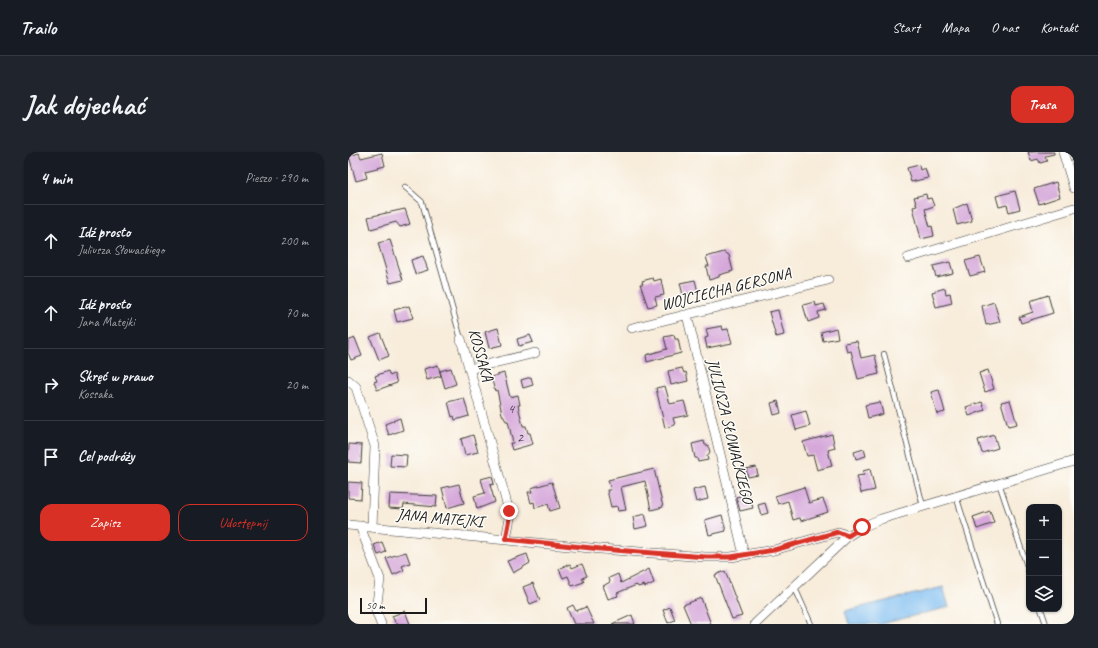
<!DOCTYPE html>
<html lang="pl">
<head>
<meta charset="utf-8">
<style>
  :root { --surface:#171b24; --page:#20242c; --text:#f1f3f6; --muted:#9ea1a6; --line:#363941; --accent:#d93025 }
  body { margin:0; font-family:Caveat,sans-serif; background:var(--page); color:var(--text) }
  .controls { position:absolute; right:12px; bottom:12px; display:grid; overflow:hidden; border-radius:8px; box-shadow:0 1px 3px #0004 }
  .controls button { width:36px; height:36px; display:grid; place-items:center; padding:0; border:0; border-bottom:1px solid var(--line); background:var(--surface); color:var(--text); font:20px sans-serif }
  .scale { position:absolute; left:12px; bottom:10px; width:67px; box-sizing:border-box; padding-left:4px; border:2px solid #1c1c1c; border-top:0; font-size:11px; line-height:14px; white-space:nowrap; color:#1c1c1c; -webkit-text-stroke:3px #fdfcf7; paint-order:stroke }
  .stop { position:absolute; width:12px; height:12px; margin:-9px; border:3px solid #d93025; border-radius:50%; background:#fff }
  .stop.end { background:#d93025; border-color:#fff; box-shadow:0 1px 4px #0008 }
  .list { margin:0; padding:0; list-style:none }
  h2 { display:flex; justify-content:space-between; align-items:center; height:52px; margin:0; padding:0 16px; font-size:17px }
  h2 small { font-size:13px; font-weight:400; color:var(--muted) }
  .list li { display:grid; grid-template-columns:26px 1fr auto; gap:12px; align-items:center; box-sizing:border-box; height:72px; padding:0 16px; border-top:1px solid var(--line) }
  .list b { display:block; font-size:15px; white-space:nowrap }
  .list p { margin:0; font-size:13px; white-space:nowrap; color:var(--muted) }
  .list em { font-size:13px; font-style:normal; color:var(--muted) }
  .actions { display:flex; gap:8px; padding:12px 16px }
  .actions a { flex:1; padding:9px 0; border:1px solid var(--accent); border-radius:12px; text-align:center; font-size:14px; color:var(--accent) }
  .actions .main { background:var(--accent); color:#fff }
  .icon { flex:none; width:22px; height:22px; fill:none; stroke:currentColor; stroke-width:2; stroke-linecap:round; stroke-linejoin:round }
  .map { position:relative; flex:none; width:726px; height:472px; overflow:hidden; border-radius:12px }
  header { display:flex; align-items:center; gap:24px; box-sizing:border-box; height:56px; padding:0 20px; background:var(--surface); border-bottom:1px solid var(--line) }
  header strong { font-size:19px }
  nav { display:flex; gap:22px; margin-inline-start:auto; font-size:14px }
  .intro { display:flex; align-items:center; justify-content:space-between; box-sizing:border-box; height:96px; padding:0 24px }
  h1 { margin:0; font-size:28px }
  .button { padding:10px 18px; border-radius:12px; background:var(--accent); color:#fff; font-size:14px; font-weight:700 }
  main { display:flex; gap:24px; padding:0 24px }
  aside { flex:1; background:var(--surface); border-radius:12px; box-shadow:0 1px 3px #0004 }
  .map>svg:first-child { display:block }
  .water { fill:#7ebdf2; stroke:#4d6c87 }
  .building { fill:#d5a7da }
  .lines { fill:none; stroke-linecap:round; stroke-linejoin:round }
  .lane-casing { stroke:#3d3b38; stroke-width:6 }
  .street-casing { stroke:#3d3b38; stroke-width:10 }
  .lane { stroke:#fff; stroke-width:4.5 }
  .street { stroke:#fff; stroke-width:9 }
  .route { stroke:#d93025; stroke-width:5 }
  .labels { text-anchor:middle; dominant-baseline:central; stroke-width:3; stroke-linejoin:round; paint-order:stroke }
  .number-label { font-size:14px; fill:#4a3f4c }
  .street-label { font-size:16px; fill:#1c1c1c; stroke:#fdfcf7 }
</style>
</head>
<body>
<header>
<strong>Trailo</strong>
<nav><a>Start</a><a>Mapa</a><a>O nas</a><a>Kontakt</a></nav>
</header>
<div class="intro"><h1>Jak dojechać</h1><a class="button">Trasa</a></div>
<main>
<aside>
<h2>4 min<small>Pieszo · 290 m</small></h2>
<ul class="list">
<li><svg class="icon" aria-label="ahead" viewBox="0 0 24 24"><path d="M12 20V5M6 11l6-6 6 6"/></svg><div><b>Idź prosto</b><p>Juliusza Słowackiego</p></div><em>200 m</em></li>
<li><svg class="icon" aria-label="ahead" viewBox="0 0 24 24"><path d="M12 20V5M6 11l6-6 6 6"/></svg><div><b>Idź prosto</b><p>Jana Matejki</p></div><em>70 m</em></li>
<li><svg class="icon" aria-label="right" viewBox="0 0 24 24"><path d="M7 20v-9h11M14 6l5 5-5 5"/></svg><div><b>Skręć w prawo</b><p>Kossaka</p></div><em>20 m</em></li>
<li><svg class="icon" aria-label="arrive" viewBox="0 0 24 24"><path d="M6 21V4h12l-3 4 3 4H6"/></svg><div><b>Cel podróży</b></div></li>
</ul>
<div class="actions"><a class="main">Zapisz</a><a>Udostępnij</a></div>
</aside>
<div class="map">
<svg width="726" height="472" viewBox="0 0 726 472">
  <rect width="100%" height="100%" fill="#fdfcf7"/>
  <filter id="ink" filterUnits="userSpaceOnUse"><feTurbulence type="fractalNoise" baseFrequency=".025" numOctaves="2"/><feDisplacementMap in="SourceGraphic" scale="8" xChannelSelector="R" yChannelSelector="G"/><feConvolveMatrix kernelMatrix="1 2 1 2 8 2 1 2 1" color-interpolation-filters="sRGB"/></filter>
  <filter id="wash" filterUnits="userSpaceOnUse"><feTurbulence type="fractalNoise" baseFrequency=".012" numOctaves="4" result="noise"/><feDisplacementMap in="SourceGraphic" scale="16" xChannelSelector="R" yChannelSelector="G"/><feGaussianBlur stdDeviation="0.9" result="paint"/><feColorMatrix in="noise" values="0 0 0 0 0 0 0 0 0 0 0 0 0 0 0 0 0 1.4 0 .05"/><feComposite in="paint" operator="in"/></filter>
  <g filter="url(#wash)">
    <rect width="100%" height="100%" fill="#f8ecda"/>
    <!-- water -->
    <path class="water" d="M 595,435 L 601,455 L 533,472 L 501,472 L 497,459 Z"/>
    <g id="blocks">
      <!-- building -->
      <path class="building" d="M 680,0 L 706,0 L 706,2 L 697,4 L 699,9 L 692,11 L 690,7 L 683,9 Z
        M 11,1 L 13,6 L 34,1 L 37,14 L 17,19 L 19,26 L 8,29 L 1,4 Z
        M 571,13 L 572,18 L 577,16 L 580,26 L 563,30 L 559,16 Z
        M 708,30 L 712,45 L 691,52 L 686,37 Z
        M 667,39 L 672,57 L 661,60 L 659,53 L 651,55 L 648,44 Z
        M 578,42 L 579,47 L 583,46 L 586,54 L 577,57 L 582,75 L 584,74 L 586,84 L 573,87 L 565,55 L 569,54 L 566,45 Z
        M 619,51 L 624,69 L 609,73 L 605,57 Z
        M 57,57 L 62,72 L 52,75 L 48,70 L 23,77 L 20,65 Z
        M 42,88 L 55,128 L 42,131 L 30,91 Z
        M 376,100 L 381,103 L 385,119 L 371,123 L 371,125 L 361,128 L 358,114 L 361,114 L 358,105 Z
        M 75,104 L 80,118 L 67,122 L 63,108 Z
        M 632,105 L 637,120 L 622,124 L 617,109 Z
        M 602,110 L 605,121 L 588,125 L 585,114 Z
        M 305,126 L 306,129 L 313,127 L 316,143 L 307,145 L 309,153 L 300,155 L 292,132 L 295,132 L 294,129 Z
        M 347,128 L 350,140 L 335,143 L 332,131 Z
        M 597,136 L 598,142 L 602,141 L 604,151 L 588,155 L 584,140 Z
        M 700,143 L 705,161 L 673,171 L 671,165 L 685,160 L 682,149 Z
        M 467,150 L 468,154 L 476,152 L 478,158 L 470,160 L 471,166 L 460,170 L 455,153 Z
        M 646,150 L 652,170 L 638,173 L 634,154 Z
        M 61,154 L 65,166 L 49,170 L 46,158 Z
        M 430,158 L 436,183 L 428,185 L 421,160 Z
        M 374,174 L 375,178 L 380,177 L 384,191 L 359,196 L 357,186 L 360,185 L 358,177 Z
        M 150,176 L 154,193 L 141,196 L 137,180 Z
        M 488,176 L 490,186 L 475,189 L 473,180 Z
        M 32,181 L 41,204 L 31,208 L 22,185 Z
        M 182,183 L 185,190 L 171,194 L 169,187 Z
        M 326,183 L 327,187 L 330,187 L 333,201 L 299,210 L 298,203 L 319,197 L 316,185 Z
        M 7,186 L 14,204 L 3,208 L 0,201 L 0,189 Z
        M 509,189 L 513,206 L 527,203 L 531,222 L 510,227 L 503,199 L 499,200 L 497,191 Z
        M 90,213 L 93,224 L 79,228 L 76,217 Z
        M 103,216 L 108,232 L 97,236 L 92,219 Z
        M 334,216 L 336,221 L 338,220 L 340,229 L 323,233 L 320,219 Z
        M 640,218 L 646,237 L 637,240 L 631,221 Z
        M 40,219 L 42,224 L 46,222 L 49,231 L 29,238 L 26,230 L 29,229 L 27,224 Z
        M 156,221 L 162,245 L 170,243 L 172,253 L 170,253 L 175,274 L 178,274 L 180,281 L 182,281 L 185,292 L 164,298 L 162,291 L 165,291 L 160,269 L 158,269 L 154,262 L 149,238 L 147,239 L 143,225 Z
        M 183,225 L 185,233 L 175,236 L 173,228 Z
        M 317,234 L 322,252 L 336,249 L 340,263 L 325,266 L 327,273 L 317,276 L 308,236 Z
        M 591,238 L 597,260 L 589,262 L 583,240 Z
        M 116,246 L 121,264 L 107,268 L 106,264 L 104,265 L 100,250 Z
        M 662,248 L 669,272 L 660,274 L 653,250 Z
        M 430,249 L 433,261 L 426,263 L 423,251 Z
        M 532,250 L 535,262 L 520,266 L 517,253 Z
        M 634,250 L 637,258 L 621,264 L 618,255 Z
        M 458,259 L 462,274 L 448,278 L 444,263 Z
        M 52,266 L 55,278 L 41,283 L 37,272 Z
        M 484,282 L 487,296 L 480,298 L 484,314 L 469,318 L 465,303 L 459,304 L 455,290 Z
        M 125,283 L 130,300 L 117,303 L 113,287 Z
        M 646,283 L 650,296 L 634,301 L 630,288 Z
        M 356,289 L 357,293 L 360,293 L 362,300 L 359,304 L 360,308 L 350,310 L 349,306 L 347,306 L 344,292 Z
        M 1,292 L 14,293 L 13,311 L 0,310 Z
        M 516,297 L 518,304 L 508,307 L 506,300 Z
        M 43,302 L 59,303 L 58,315 L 42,314 Z
        M 408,315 L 410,323 L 400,325 L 398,317 Z
        M 306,317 L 315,355 L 303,358 L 297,329 L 273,335 L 278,358 L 270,359 L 269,354 L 263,355 L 259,338 L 263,338 L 260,328 Z
        M 522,317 L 527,338 L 513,341 L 509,324 L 516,323 L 515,319 Z
        M 144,324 L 146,332 L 142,333 L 147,350 L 129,357 L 126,344 L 137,341 L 133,327 Z
        M 0,330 L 14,331 L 13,347 L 0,346 Z
        M 204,330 L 212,356 L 202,359 L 200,352 L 187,356 L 186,350 L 183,351 L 180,340 L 184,340 L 183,336 Z
        M 111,332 L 116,351 L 99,356 L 94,336 Z
        M 357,335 L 360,347 L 348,350 L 345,338 Z
        M 456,335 L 461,351 L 475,347 L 480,360 L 453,369 L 452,366 L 445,368 L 440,349 L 430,352 L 427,344 Z
        M 42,342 L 89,344 L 88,355 L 56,352 L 55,357 L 41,356 Z
        M 401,342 L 405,356 L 392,359 L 388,345 Z
        M 417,351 L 420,361 L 413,363 L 410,353 Z
        M 642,359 L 646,371 L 629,377 L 625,365 Z
        M 297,362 L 300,374 L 287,377 L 285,365 Z
        M 374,363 L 378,379 L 361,383 L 357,368 Z
        M 34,390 L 38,400 L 30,403 L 26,393 Z
        M 58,400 L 62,411 L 54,414 L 56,418 L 45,423 L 38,406 Z
        M 179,402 L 182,411 L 165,421 L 159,409 Z
        M 222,412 L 224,416 L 234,412 L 239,424 L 234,426 L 236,430 L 224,434 L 220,424 L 215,426 L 211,417 Z
        M 301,417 L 306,431 L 297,435 L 296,433 L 290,435 L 289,433 L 286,434 L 269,441 L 270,444 L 260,447 L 255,434 L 262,430 L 261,426 L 270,422 L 273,431 Z
        M 377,419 L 394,464 L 384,467 L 367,423 Z
        M 185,431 L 192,448 L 182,452 L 175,435 Z
        M 353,446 L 363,472 L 343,472 L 335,453 Z
        M 225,453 L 228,459 L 238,455 L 246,472 L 226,472 L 219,456 Z
        M 322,455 L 327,468 L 320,471 L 315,458 Z
        M 57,459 L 62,472 L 48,472 L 44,464 Z
        M 284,463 L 287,472 L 264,472 Z"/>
    </g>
  </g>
  <g filter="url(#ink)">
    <use href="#blocks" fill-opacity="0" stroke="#3d3b38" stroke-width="1"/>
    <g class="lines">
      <defs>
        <path id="lane" d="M 57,35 L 74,50 L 113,187
          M 536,202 L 575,354
          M 651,331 L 681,420
          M 608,344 L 649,472
          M 447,436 L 463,472
          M 693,457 L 698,472"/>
        <path id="street" d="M 715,0 L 726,36
          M 560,106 L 726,56
          M 339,163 L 396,403
          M 284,176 L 480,128
          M 113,187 L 161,359 L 162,366 L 158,387
          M 121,217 L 187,201
          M 0,228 L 8,235 L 27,294 L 24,375
          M 0,373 L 253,397 L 357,405 L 383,405 L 426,398 L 490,380 L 500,384
          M 12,374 L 32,427 L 28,459 L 33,472
          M 407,472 L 500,384 L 514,375 L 533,367 L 726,309"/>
      </defs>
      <!-- lane casing -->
      <use href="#lane" class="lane-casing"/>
      <!-- street casing -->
      <use href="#street" class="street-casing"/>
      <!-- lane -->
      <use href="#lane" class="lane"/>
      <!-- street -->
      <use href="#street" class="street"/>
    </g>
  </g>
  <g class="lines" filter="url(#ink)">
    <!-- route -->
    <path class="route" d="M 161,359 L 162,366 L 158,387 L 253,397 L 358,405 L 383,405 L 426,398 L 490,380 L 500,384 L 514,375"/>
  </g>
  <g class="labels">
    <!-- number labels -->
    <g class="number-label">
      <text x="163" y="256">4</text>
      <text x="172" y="285">2</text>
    </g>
    <!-- street labels -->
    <g class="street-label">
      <text transform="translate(378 137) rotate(-14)">WOJCIECHA GERSONA</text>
      <text transform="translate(133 203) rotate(74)">KOSSAKA</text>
      <text transform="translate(382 279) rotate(76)">JULIUSZA SŁOWACKIEGO</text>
      <text transform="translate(92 366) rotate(5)">JANA MATEJKI</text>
    </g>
  </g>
</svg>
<div class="controls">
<button>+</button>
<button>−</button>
<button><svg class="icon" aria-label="layers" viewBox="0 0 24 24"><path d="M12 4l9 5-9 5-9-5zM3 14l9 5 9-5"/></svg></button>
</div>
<div class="scale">50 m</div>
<div class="stop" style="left:514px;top:375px"></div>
<div class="stop end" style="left:161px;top:359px"></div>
</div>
</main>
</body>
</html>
